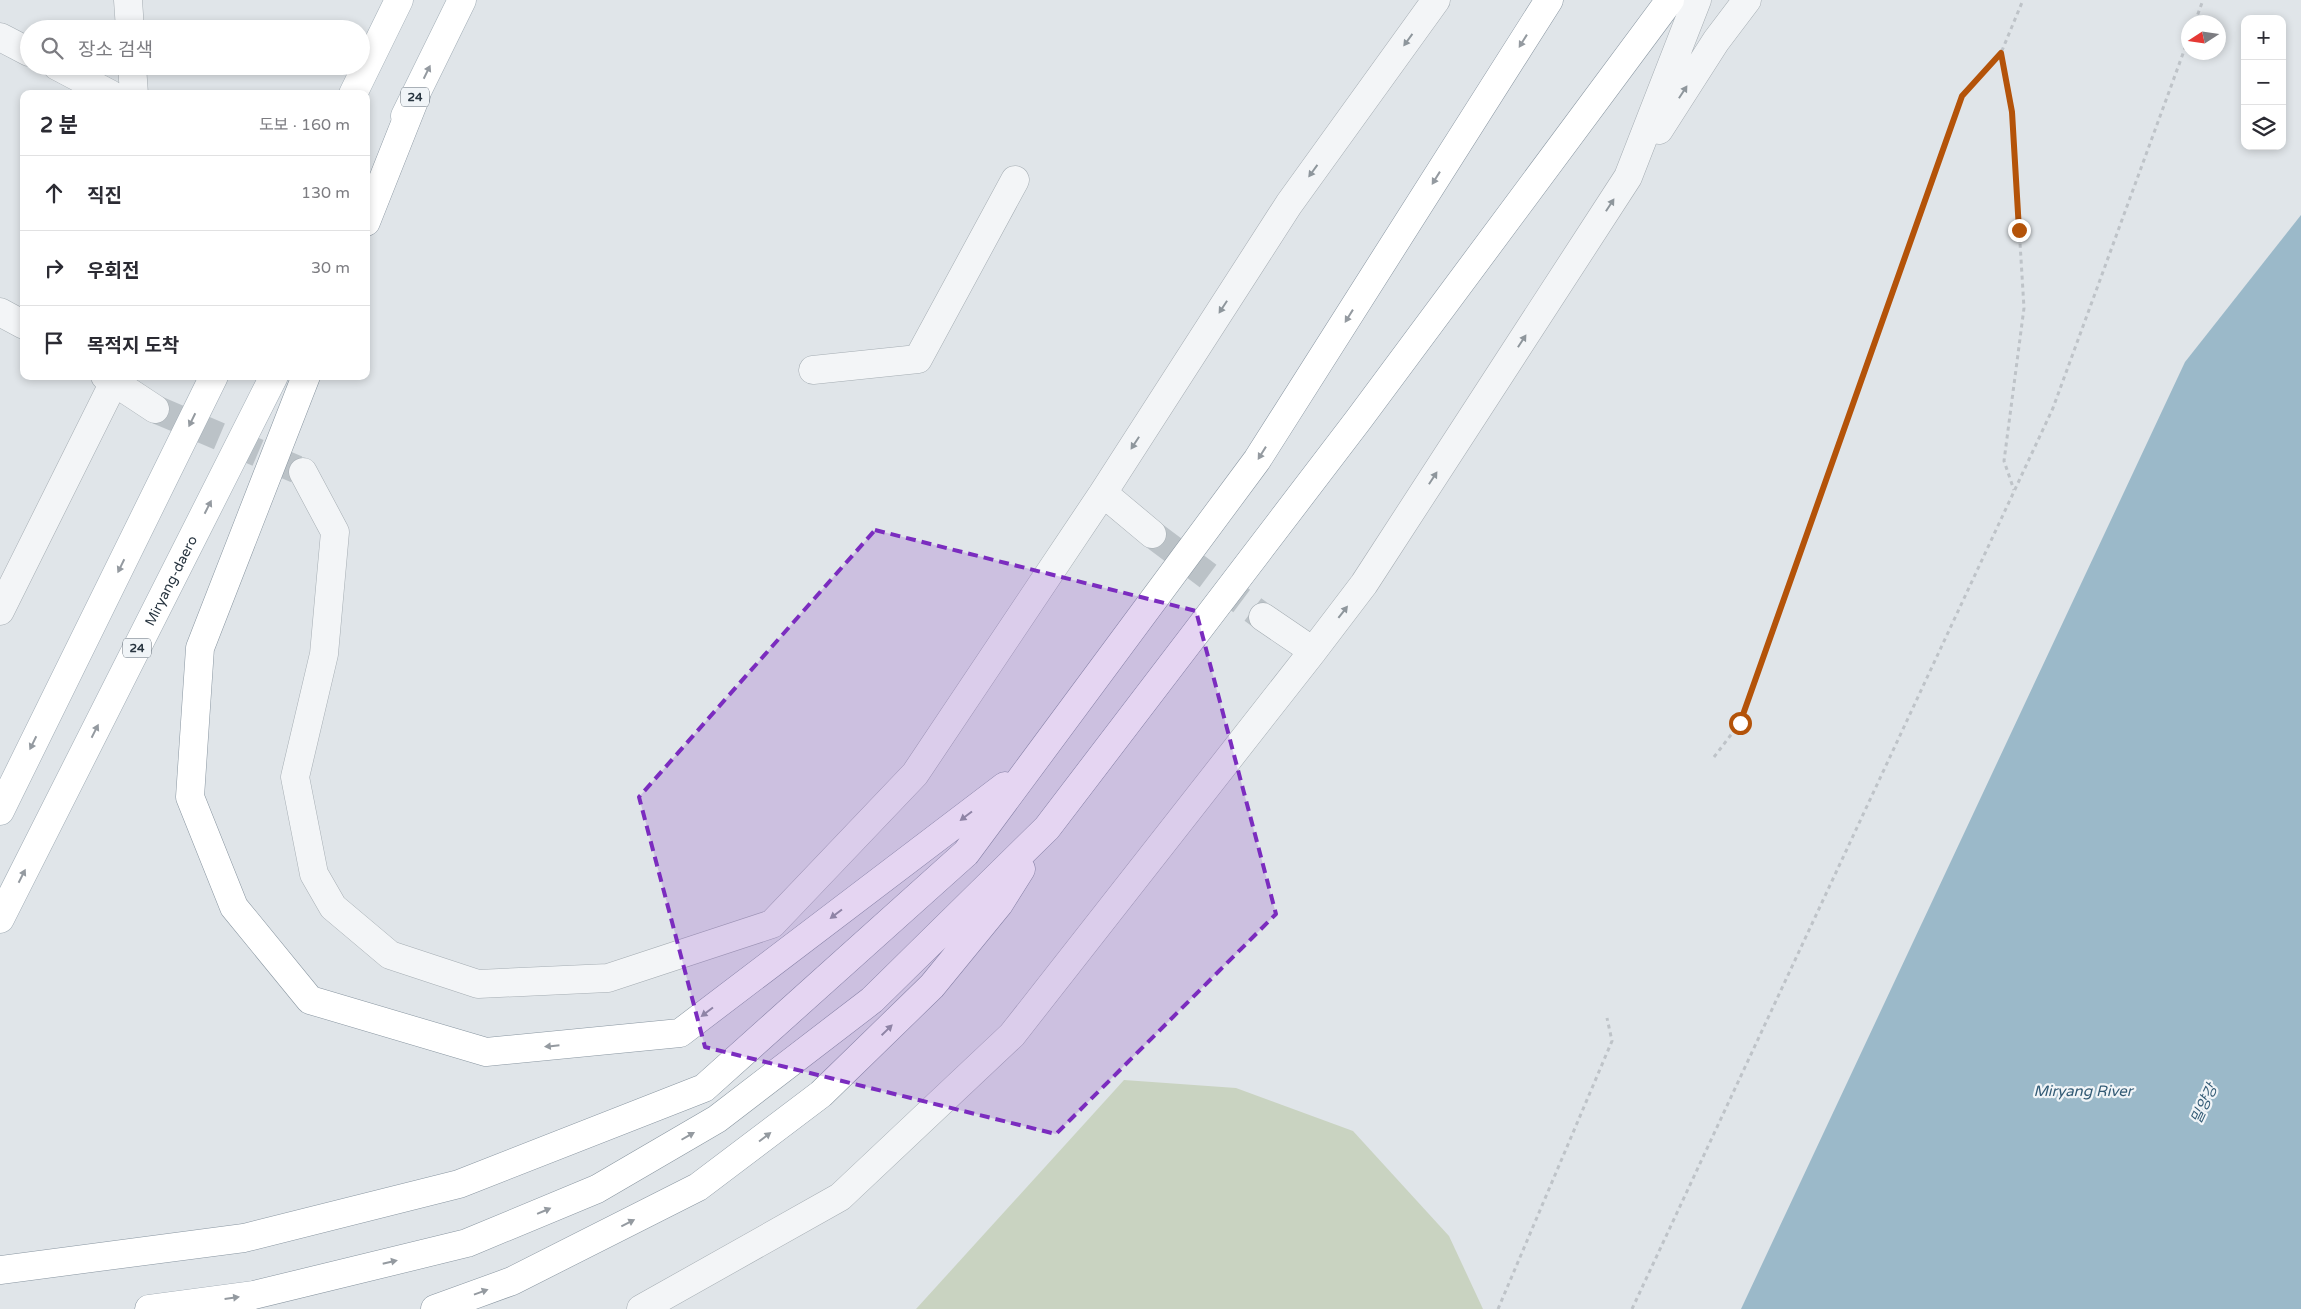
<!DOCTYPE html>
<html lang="ko">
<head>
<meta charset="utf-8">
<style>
	body { margin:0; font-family:"Varela Round","Noto Sans KR",sans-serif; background:#f7f7f7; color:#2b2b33 }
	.controls { position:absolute; right:15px; top:15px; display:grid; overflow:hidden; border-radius:10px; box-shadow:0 2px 8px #0003 }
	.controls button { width:45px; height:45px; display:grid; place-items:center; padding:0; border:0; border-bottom:1px solid #e1e1e2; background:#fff; color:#2b2b33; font:25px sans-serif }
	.compass { position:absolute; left:2181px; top:15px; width:45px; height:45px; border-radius:50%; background:#fff; box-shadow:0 2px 8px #0003; rotate:258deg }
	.stop { position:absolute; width:15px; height:15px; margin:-11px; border:4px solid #b45309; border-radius:50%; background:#fff }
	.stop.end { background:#b45309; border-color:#fff; box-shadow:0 1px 5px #0008 }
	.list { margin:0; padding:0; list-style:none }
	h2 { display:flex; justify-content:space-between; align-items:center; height:65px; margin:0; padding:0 20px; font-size:21px }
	h2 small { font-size:16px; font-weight:400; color:#7c7c81 }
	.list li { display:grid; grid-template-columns:32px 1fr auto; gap:15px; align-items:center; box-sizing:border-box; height:75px; padding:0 20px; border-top:1px solid #e1e1e2 }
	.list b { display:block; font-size:19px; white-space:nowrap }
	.list em { font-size:16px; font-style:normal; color:#7c7c81 }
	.icon { flex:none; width:28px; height:28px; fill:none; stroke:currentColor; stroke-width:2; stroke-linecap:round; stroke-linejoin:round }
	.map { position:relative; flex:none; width:2301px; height:1309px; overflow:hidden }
	.search { position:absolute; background:#fff; box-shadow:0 2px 8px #0003; left:20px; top:20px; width:350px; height:55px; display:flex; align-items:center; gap:12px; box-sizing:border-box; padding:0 18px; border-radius:28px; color:#7c7c81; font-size:19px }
	.panel { position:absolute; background:#fff; box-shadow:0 2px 8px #0003; left:20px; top:90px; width:350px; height:290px; border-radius:10px }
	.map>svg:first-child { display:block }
	.green { fill:#c9d3c1 }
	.water { fill:#9bb9c9 }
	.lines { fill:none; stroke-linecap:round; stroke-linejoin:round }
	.minor-tunnel { stroke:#bbc2c7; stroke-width:28; stroke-dasharray:28 14; stroke-linecap:butt }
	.minor-casing { stroke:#a5adb3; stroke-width:29 }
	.major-casing { stroke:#a0acb5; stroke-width:29 }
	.highway-casing { stroke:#8895a0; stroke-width:29 }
	.path { stroke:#bec3c8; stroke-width:3; stroke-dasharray:4 4; stroke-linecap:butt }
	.minor { stroke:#f3f5f7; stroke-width:28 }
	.major { stroke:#fff; stroke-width:28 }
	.highway { stroke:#fff; stroke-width:28 }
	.oneway { fill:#8e969c }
	.oneway2 { fill:#949aa0 }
	.route { stroke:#b45309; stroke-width:6 }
	.marked { fill:#7b2cbf; fill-opacity:0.2; stroke:#7b2cbf; stroke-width:4; stroke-dasharray:10 6; stroke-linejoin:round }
	.labels { text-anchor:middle; stroke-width:4.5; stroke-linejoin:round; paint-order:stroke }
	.shield { fill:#f0f4f7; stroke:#656f78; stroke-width:1 }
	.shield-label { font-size:12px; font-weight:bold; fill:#293641 }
	.street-label { font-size:14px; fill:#293641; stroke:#f0f4f7 }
	.water-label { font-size:15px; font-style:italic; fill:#335b75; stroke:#f0f4f7 }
</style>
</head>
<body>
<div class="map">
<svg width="2301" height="1309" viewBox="0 0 2301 1309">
	<rect width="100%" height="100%" fill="#e0e5e9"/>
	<path class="green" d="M1124,1080L1236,1088L1353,1131L1449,1236L1483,1309H916Z"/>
	<path class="water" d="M2301,215V1309H1741L2185,362Z"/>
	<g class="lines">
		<path class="minor-tunnel" d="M155,409L303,472
			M1152,534L1263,617"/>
		<defs>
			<path id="minor" d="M128,0L130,29
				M0,37L29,52
				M57,66L110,94
				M132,66L134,94
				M1659,130L1716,41L1747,0
				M0,312L24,325
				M813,370L918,359L1015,180
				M105,376L155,409
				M303,472L335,532L324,654L295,777L314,874L333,907L390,955L478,984L608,978L772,924L915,774L1103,493L1289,204L1436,0
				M1103,493L1152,534
				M0,611L117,376
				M1313,651L1364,584L1628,177L1697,0
				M641,1309L840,1197L1012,1035L1313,651L1263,617"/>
			<g id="major">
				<path d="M353,94L399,0"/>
				<path d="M405,116L462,0"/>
				<path d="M0,811L214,376"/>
				<path id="s1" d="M0,919L274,376"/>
			</g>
			<path id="highway" d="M366,222L416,96
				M306,376L200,648L190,797L234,907L310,1000L486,1052L680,1033L1005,786
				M0,1270L244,1238L459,1184L704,1088L966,853L1257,460L1549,0
				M149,1309L254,1295L467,1243L597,1189L717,1119L872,1000L1047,828L1359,419L1670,0
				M435,1309L512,1281L698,1187L821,1094L932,986L999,904L1021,869"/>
		</defs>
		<use href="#minor" class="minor-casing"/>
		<use href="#major" class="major-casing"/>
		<use href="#highway" class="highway-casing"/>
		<path class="path" d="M2195,22L2203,0
			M2001,53L2012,112L2024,308L2004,461L2014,490
			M1714,757L1740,723L1962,96L2001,53L2023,0
			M1498,1309L1612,1041L1607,1018
			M1632,1309L2053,408L2188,40"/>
		<use href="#minor" class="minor"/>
		<use href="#major" class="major"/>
		<use href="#highway" class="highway"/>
	</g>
	<defs><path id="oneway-solid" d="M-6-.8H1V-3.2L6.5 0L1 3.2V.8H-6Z" transform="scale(1.25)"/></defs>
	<g class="oneway">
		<use href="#oneway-solid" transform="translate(1408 40) rotate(126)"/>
		<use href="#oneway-solid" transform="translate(1683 92) rotate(-57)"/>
		<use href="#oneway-solid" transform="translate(1313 171) rotate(126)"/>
		<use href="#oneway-solid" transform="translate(1610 205) rotate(-57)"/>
		<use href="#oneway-solid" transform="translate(1223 307) rotate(123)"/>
		<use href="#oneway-solid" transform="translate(1522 341) rotate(-57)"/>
		<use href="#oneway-solid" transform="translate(1135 443) rotate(123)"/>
		<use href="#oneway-solid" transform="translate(1433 478) rotate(-57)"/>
		<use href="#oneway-solid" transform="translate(1343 612) rotate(-52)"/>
	</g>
	<g class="oneway2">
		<use href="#oneway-solid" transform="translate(1523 41) rotate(122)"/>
		<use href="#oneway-solid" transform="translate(427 72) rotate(-64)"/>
		<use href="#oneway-solid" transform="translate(1436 178) rotate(122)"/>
		<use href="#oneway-solid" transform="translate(1349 316) rotate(122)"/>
		<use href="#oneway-solid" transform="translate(192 420) rotate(116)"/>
		<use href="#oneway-solid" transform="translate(1262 453) rotate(122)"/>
		<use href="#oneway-solid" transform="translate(208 507) rotate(-63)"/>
		<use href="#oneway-solid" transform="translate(121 566) rotate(116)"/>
		<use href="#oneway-solid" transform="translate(95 731) rotate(-63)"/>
		<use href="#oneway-solid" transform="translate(33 743) rotate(116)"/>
		<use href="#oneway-solid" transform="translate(966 816) rotate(143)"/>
		<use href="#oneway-solid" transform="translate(22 876) rotate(-63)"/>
		<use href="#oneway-solid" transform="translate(836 914) rotate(143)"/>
		<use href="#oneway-solid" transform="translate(707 1012) rotate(143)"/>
		<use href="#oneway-solid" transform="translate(887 1030) rotate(-44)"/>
		<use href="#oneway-solid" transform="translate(552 1046) rotate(174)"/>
		<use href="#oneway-solid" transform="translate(688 1136) rotate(-30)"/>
		<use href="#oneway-solid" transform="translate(765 1137) rotate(-37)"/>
		<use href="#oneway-solid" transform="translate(544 1211) rotate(-23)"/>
		<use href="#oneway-solid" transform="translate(628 1223) rotate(-27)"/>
		<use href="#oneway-solid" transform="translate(390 1262) rotate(-13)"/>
		<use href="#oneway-solid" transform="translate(481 1292) rotate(-20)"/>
		<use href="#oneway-solid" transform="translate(232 1298) rotate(-8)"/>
	</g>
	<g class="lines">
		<path class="route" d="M1740,723L1962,96L2001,53L2012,112L2019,230"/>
	</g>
	<path class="marked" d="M875,530L1196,611L1276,914L1056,1134L705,1047L639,797Z"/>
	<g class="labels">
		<g class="shield">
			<rect x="401" y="87.5" width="28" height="19" rx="4"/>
			<rect x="123" y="638.5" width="28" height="19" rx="4"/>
		</g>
		<g class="shield-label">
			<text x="415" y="101">24</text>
			<text x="137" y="652">24</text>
		</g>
		<g class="street-label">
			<text dy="5" stroke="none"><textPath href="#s1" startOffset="379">Miryang-daero</textPath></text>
		</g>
		<g class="water-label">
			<text x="2083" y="1096">Miryang River</text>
			<text transform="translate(2204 1104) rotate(-65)" y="5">밀양강</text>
		</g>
	</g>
</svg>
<div class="controls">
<button>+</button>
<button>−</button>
<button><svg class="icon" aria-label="layers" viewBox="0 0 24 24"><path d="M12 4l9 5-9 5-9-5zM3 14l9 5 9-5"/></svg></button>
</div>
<svg class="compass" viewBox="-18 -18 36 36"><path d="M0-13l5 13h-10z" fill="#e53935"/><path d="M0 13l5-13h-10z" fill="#7c7c81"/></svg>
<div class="stop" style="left:1740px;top:723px"></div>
<div class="stop end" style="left:2019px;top:230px"></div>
<div class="search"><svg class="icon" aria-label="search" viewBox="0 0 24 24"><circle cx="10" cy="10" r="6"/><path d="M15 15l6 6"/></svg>장소 검색</div>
<section class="panel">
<h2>2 분<small>도보 · 160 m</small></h2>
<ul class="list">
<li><svg class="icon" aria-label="ahead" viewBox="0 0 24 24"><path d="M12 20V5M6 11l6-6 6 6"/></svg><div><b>직진</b></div><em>130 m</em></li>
<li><svg class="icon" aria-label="right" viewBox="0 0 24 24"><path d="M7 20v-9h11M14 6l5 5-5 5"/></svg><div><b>우회전</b></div><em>30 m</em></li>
<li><svg class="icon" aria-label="arrive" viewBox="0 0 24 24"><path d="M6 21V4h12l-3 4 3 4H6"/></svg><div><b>목적지 도착</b></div></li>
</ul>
</section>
</div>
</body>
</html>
